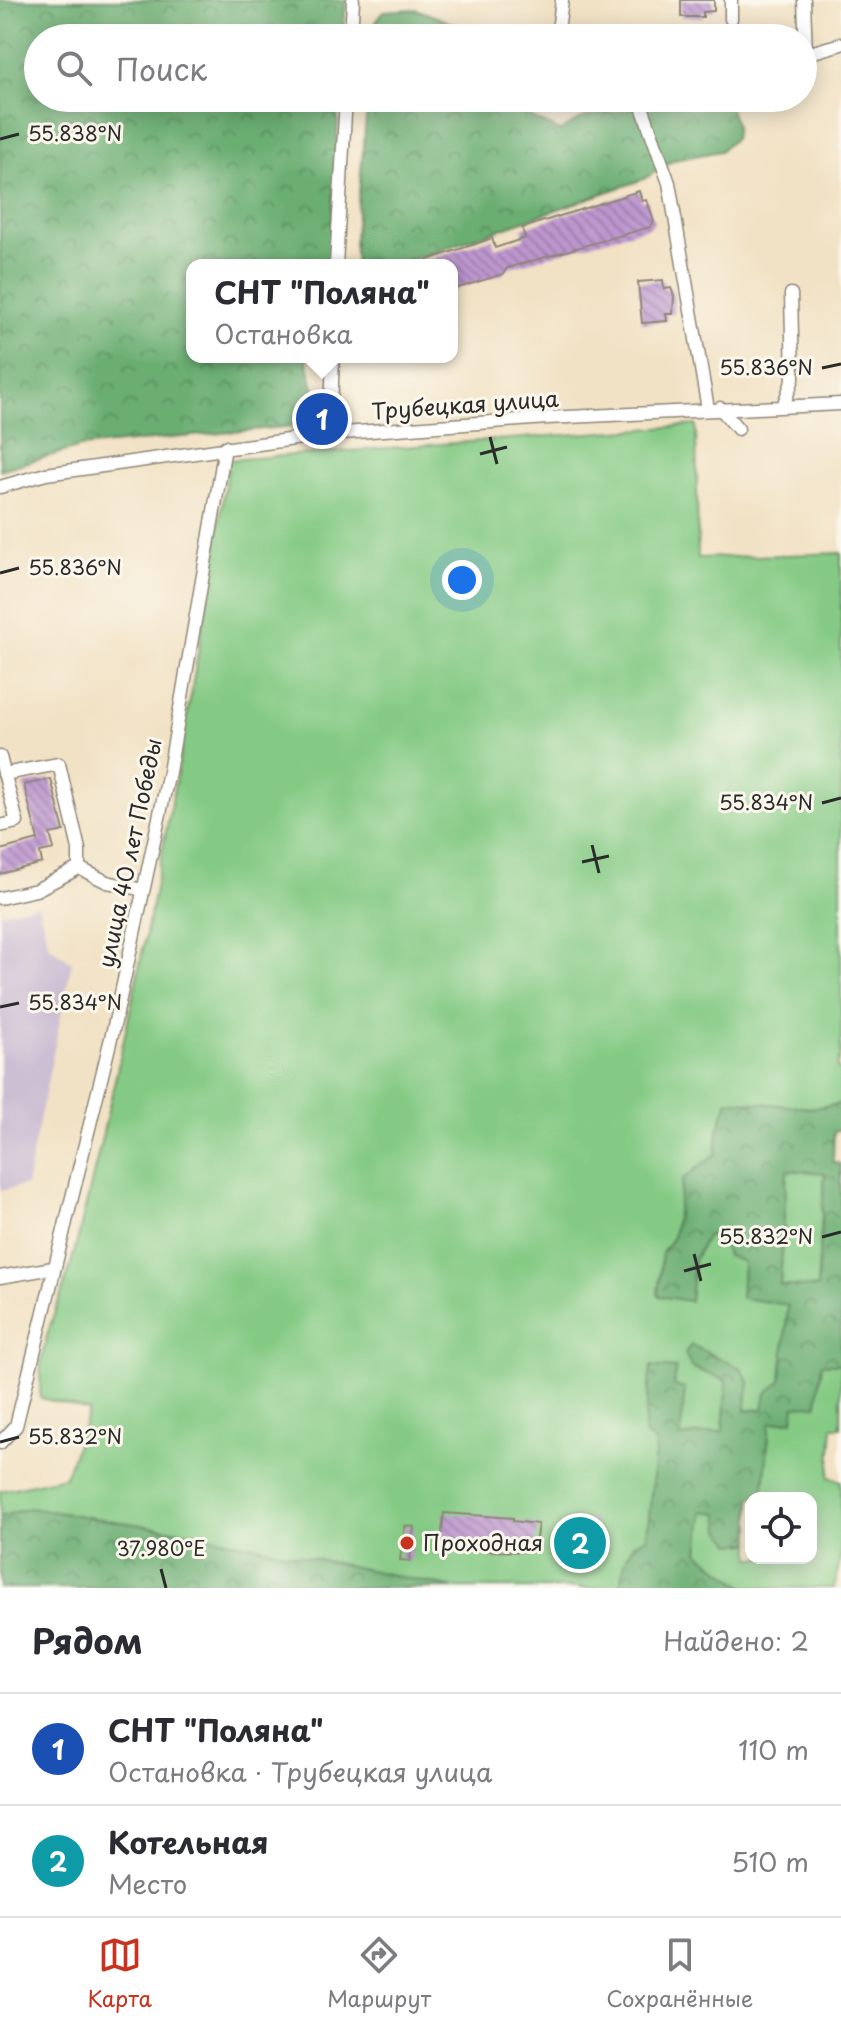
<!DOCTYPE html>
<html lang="ru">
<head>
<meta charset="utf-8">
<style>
	body { margin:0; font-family:"Playpen Sans",sans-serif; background:#f7f7f7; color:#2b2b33 }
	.controls { position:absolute; right:24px; bottom:24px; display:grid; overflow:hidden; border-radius:16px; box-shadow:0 4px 20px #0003 }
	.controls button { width:72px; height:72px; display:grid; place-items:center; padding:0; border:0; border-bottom:2px solid #e1e1e2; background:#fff; color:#2b2b33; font:40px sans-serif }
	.you { position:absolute; left:462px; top:580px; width:28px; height:28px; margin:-20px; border:6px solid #fff; border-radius:50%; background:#1a73e8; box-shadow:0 0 0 12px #1a73e833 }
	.badge { display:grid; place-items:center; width:52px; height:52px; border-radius:50%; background:#c8321e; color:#fff; font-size:26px; font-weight:700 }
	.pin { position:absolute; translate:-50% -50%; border:4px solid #fff; box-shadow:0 2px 8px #0006 }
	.popup { position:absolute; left:186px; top:259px; width:272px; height:104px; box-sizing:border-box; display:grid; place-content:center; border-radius:16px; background:#fff; filter:drop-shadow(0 2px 6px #0005); font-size:26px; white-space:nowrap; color:#7c7c81 }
	.popup b { font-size:30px; color:#2b2b33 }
	.popup::after { content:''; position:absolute; left:50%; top:100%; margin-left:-16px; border:16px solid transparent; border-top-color:#fff }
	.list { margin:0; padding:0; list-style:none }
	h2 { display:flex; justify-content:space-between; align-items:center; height:104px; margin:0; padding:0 32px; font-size:34px }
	h2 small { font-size:26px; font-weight:400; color:#7c7c81 }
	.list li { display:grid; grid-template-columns:52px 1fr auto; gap:24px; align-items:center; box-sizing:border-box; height:112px; padding:0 32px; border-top:2px solid #e1e1e2 }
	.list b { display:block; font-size:30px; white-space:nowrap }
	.list p { margin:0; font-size:26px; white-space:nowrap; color:#7c7c81 }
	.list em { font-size:26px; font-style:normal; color:#7c7c81 }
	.icon { flex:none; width:44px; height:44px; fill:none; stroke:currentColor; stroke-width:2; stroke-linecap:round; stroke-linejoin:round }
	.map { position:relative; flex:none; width:841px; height:1588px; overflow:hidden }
	.search { position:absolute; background:#fff; box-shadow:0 4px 20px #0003; left:24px; right:24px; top:24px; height:88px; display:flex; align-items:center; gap:20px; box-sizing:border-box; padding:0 28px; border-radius:44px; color:#7c7c81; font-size:30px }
	.sheet { height:328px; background:#fff }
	nav { display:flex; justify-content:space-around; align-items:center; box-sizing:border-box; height:112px; border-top:2px solid #e1e1e2; background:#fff; font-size:22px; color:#7c7c81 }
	nav a { display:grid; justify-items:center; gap:4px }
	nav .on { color:#c8321e }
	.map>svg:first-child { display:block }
	.industrial { fill:#ccbed3 }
	.grass { fill:#84ca84; stroke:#587a58; stroke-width:2 }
	.forest { fill:url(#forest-crowns); stroke:#4b6c4e; stroke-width:2; fill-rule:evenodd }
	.building { fill:url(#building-back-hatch) }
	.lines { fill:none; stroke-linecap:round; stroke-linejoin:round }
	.minor-casing { stroke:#8e8678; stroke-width:15 }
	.minor { stroke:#fff; stroke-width:12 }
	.ticks { fill:none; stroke:#2b2b2b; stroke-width:3 }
	.poi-dot { fill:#c8321e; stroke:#fbf7ec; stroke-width:3 }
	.labels { text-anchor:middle; stroke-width:6; stroke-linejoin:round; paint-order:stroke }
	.street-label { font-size:22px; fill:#2b2b2b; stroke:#fbf7ec }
	.poi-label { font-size:22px; fill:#2b2b2b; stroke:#fbf7ec; text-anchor:start }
	.ticks-label { font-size:20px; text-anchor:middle; fill:#2b2b2b; stroke:#fbf7ec; stroke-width:6; stroke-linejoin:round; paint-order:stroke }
</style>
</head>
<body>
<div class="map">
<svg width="841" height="1588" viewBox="0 0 841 1588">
	<defs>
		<pattern id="forest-crowns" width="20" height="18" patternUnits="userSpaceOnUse" patternTransform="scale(2)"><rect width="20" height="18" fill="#6bae72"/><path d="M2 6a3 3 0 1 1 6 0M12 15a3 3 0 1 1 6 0" fill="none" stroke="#588e5e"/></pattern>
		<pattern id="building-back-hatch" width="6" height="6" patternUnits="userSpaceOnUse" patternTransform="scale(2)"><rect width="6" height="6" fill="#bd96cf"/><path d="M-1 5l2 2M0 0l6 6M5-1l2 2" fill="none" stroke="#9a7ba8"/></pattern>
	</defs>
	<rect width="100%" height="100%" fill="#fbf7ec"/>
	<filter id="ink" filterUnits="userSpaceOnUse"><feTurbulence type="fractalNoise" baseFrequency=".0125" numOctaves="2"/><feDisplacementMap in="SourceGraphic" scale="16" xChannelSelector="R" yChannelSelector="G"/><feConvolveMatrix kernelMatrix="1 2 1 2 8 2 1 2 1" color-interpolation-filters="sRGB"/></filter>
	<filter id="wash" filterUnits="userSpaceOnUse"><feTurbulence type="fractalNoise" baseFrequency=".006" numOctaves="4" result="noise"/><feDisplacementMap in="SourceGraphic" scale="32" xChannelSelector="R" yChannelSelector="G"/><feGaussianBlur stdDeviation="1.8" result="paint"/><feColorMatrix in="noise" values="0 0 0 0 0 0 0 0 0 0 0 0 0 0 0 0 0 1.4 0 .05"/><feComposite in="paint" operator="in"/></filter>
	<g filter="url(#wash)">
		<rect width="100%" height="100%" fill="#f2e2c5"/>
		<path class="industrial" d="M38,905L49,946L72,962L26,1185L0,1191V913Z"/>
		<path class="grass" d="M696,425L698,558L841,553V1054L837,1068L841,1071V1104L812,1108L728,1101L718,1131L716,1154L683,1179L673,1237L662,1253L658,1295L690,1300L694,1260L707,1235L722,1237L788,1305L781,1381L763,1409L745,1411L749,1382L691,1367L727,1381L723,1431L656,1443L647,1538L633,1544L621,1582L626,1588H454L193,1533L29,1508L0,1517V1491L65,1477L89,1411L41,1398C35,1348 58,1310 71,1264C85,1214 96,1162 108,1111C157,896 196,678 229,460Z
			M787,1170L825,1172L817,1288L780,1285Z
			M822,1364H841V1427H833L829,1477L841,1481V1555L834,1588H745L699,1553L703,1511L719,1512L744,1545L751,1543V1558H811V1498H763L770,1423L795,1406Z"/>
		<path class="forest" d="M0,0H346L343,38H38V98H339L330,265H192V357H306L319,406L304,425L81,447L0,470Z
			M416,9L462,27V38H373L374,25L384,11Z
			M368,98H491L560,131L584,117L642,107L653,98H727L736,127L734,139L720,151L674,160L644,179L398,265H356L354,245Z
			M728,1100L812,1108L841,1104V1130L834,1132L833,1162L841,1164V1364H822L817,1405L795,1406L793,1420L770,1423L763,1498H751V1543L733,1544L721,1530L719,1513L703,1511L699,1553L745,1588H626L621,1583C625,1561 626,1547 647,1537L656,1443L644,1434L651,1366L676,1368L674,1386L685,1389L680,1437L723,1431L727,1381L691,1367L685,1353L691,1345L741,1368L749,1382L745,1411L763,1409L766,1393L781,1381L788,1305L741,1298L743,1262L727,1256L721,1237L707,1235L694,1260L690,1301L658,1296L662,1253L673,1237L683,1179L716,1154L718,1131ZM787,1170L825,1173L817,1288L780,1285Z
			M29,1508L193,1533L454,1588H0V1517Z"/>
		<g id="blocks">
			<path class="building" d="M681,0H714V11L703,12V17H681Z
				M639,191L642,201L647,200L654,222L650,227L507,268L503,274L452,290V265H413L492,238L495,248L525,238L522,228Z
				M663,280L664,289L671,288L674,296L673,314H666L667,321L642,323L638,282Z
				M51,779L64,831L50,834L54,849L40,852L42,863L0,874V850L38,840L24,785Z
				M444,1513L513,1518V1521L538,1524L534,1552L480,1551L481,1546L441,1541Z
				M571,1518L595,1521L588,1567L565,1564Z
				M405,1526L414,1527L410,1561L400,1560Z"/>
		</g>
	</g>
	<g filter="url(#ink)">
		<use href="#blocks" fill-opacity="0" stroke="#8e8678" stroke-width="2"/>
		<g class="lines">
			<defs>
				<path id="minor" d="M731,0V19
					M804,0L806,54
					M351,38L353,0
					M557,38L562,0
					M803,55L841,44
					M639,98L669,183L708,409
					M336,265L346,98
					M783,406L793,379L791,294
					M720,408L738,429
					M330,434L333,357
					M0,487L46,474L330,434L547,418L841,404
					M0,757L17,822L0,826
					M79,868L107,882L143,890
					M0,898L36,890L79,868V849L59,764L4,774
					M0,1277L53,1268
					M0,1443L16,1426L114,1026L169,772L225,447"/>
			</defs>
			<use href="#minor" class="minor-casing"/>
			<use href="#minor" class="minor"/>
		</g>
	</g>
	<path class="ticks" d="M0,139L19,134M822,368L841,364M490,437L497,464M480,454L507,447M0,573L19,568M822,803L841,798M592,845L599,873M582,862L609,856M0,1007L19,1003M822,1237L841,1232M694,1254L701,1281M684,1271L711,1264M0,1442L19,1437M161,1569L166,1588"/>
	<circle class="poi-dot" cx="407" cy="1543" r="8"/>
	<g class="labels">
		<g class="street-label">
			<text transform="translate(465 405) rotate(-4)" y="8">Трубецкая улица</text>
			<text transform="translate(130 853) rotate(-78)" y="8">улица 40 лет Победы</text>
		</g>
		<g class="poi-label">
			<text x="423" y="1551">Проходная</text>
		</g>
	</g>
	<g class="ticks-label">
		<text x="75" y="141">55.838°N</text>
		<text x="766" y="375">55.836°N</text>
		<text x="75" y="575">55.836°N</text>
		<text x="766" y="810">55.834°N</text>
		<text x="75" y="1010">55.834°N</text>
		<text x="766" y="1244">55.832°N</text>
		<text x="75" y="1444">55.832°N</text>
		<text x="161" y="1556">37.980°E</text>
	</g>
</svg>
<div class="controls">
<button><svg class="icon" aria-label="locate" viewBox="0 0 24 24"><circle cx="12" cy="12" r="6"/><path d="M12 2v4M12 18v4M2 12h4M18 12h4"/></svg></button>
</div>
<div class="you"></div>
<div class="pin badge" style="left:322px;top:419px;background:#1a4fb4">1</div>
<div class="popup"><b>СНТ &quot;Поляна&quot;</b>Остановка</div>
<div class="pin badge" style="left:580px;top:1543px;background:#0f9aa8">2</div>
<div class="search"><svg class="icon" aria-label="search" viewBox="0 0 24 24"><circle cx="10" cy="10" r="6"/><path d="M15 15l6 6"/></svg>Поиск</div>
</div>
<section class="sheet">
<h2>Рядом<small>Найдено: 2</small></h2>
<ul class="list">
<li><span class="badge" style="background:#1a4fb4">1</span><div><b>СНТ &quot;Поляна&quot;</b><p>Остановка · Трубецкая улица</p></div><em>110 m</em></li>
<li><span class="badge" style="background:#0f9aa8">2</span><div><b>Котельная</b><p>Место</p></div><em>510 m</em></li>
</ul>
</section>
<nav>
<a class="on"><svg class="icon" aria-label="map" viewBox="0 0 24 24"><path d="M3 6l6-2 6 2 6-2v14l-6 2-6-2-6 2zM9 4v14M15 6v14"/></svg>Карта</a>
<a><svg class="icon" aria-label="directions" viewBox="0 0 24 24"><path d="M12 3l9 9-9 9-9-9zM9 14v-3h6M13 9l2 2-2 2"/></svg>Маршрут</a>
<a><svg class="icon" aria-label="saved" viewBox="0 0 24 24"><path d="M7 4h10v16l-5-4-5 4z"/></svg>Сохранённые</a>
</nav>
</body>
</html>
